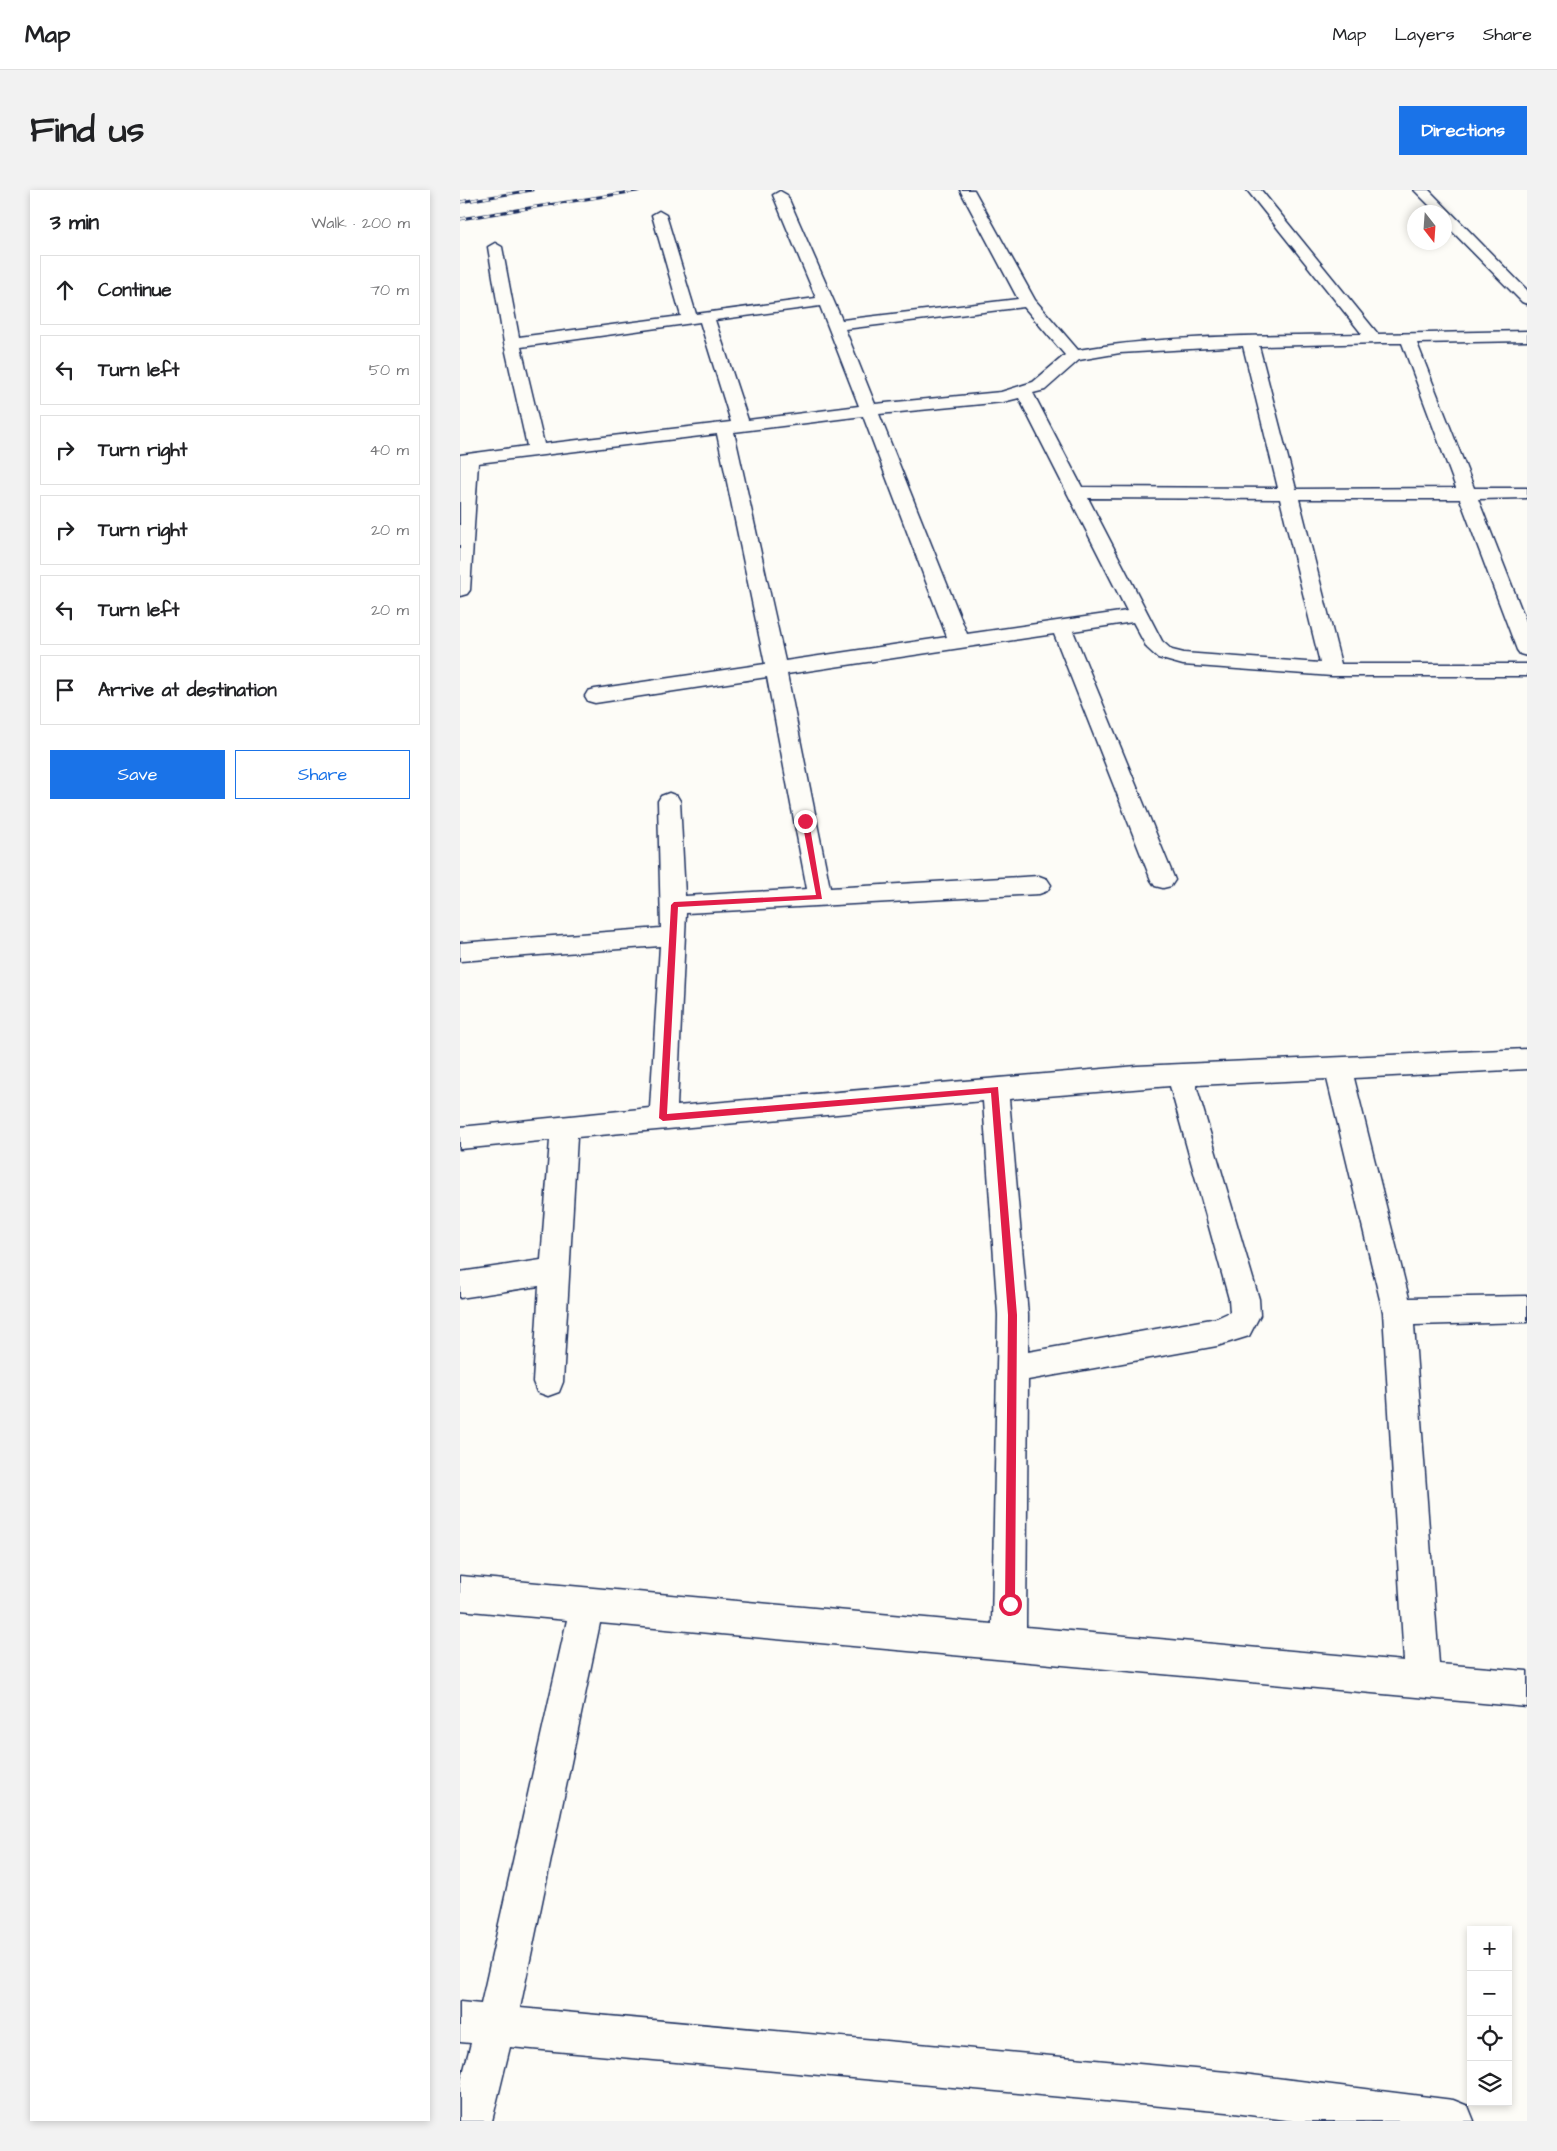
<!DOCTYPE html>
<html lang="en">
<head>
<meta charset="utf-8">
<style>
	body { margin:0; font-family:"Architects Daughter",sans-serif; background:#f2f2f2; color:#202124 }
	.controls { position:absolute; right:15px; bottom:15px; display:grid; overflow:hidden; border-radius:0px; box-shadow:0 2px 8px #0003 }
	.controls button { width:45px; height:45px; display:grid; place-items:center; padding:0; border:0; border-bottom:1px solid #e0e0e0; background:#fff; color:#202124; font:25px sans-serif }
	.compass { position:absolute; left:947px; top:15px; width:45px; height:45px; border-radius:50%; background:#fff; box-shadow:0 2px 8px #0003; rotate:163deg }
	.stop { position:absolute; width:15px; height:15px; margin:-11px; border:4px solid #e11d48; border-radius:50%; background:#fff }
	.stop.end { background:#e11d48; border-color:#fff; box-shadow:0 1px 5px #0008 }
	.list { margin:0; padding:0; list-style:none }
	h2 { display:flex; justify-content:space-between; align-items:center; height:65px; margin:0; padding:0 20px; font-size:21px }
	h2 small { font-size:16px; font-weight:400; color:#757577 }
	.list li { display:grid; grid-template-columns:32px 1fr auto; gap:15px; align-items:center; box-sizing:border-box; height:70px; margin:0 10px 10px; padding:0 10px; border:1px solid #e0e0e0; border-radius:0px }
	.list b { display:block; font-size:19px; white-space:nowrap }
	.list em { font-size:16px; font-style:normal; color:#757577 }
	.actions { display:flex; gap:10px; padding:15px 20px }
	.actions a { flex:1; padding:11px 0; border:1px solid #1a73e8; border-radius:0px; text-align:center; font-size:18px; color:#1a73e8 }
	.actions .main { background:#1a73e8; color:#fff }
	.icon { flex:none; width:28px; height:28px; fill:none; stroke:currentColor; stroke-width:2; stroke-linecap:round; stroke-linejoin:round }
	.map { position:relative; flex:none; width:1067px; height:1931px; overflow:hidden; border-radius:0px }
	header { display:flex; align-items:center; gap:30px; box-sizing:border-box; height:70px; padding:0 25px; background:#fff; border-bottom:1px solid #e0e0e0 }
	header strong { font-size:24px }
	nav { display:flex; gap:28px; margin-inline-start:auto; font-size:18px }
	.intro { display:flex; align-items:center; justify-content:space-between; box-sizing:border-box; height:120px; padding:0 30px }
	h1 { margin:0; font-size:35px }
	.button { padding:12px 22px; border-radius:0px; background:#1a73e8; color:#fff; font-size:18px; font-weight:700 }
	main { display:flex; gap:30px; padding:0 30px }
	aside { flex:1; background:#fff; border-radius:0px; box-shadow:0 2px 8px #0003 }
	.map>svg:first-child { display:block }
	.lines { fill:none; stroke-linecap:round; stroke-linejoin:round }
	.minor-casing { stroke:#1b2f5e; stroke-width:3 }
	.minor { fill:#fdfcf7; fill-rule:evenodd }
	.rail-casing { stroke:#1b2f5e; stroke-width:3 }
	.rail { stroke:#fdfcf7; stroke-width:2; stroke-dasharray:6; stroke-linecap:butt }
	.route { fill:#e11d48 }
</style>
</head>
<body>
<header>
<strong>Map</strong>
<nav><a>Map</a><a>Layers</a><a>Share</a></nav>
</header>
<div class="intro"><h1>Find us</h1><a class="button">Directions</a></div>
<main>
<aside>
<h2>3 min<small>Walk · 200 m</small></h2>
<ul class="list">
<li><svg class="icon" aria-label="ahead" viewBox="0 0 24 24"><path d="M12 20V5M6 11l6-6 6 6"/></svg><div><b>Continue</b></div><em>70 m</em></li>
<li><svg class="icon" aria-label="left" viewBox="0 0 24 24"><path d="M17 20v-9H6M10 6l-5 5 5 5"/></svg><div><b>Turn left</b></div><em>50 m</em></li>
<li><svg class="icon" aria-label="right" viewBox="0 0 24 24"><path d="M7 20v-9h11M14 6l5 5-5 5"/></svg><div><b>Turn right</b></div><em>40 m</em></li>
<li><svg class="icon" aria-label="right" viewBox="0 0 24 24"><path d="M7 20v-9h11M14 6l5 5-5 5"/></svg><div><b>Turn right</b></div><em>20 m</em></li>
<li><svg class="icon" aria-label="left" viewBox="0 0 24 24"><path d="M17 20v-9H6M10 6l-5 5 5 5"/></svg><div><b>Turn left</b></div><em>20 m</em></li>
<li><svg class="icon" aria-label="arrive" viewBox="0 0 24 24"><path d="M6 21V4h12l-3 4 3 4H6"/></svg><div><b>Arrive at destination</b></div></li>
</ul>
<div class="actions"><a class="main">Save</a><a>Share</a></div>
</aside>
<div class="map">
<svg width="1067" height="1931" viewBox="0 0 1067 1931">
	<rect width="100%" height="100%" fill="#fdfcf7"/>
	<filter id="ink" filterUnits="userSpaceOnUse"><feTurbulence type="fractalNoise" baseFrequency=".02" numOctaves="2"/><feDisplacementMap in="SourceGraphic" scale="10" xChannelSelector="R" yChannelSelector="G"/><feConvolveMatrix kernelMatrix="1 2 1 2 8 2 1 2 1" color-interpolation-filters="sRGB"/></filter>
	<g filter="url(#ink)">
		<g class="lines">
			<defs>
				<path id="minor" d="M500,0H514L575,110L618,160C711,144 808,146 902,144L787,0H801L918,144L1067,141V151L957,153L1014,298H1067V308L1018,309L1067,434V466L1060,464L1057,460L1000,309H839L881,474H1067V486H872L723,475L698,468L687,458L673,432L613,441L715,690L711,696L703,698L695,696L691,690L594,444L327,484L370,698L579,686L587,689L591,695L587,701L579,704L226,723L217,916L677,876L1067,859V879L894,888L949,1108L1067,1106V1132L954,1135L979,1474L1067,1481V1517L140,1433L60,1818L767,1882L993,1910L1008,1916L1014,1931H834L767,1922L50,1857L32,1931H0V1895L11,1853L0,1852V1812L21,1814L107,1430L0,1420V1386L532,1434L538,1125L523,911L117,947L103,1192L99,1202L88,1206L77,1202L73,1192L79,1096L0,1108V1082L81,1070L90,950L0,959V937L190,918L200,756L0,771V753L201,738L198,611L201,606L209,603L217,606L220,611L225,706L347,699L307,487L135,513L128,511L125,506L128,501L135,499L305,474L257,244L18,273L10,400L7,404L0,406V265L67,256L44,153L28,57L35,53L42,57L59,147L221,126L192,25L199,21L206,25L236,124L356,108L313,5L320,1L327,5L382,130L558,109ZM360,116L399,216L288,230L255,130ZM564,117L605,165L573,192L541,202L415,214L385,139ZM240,132L271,232L84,254L61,157ZM920,153H942L996,298L836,299L799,156ZM783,156L818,298L622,297L573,203L585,200L619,170L660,163ZM559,208L667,421L507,444L419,224L543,212ZM403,226L487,447L325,471L274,242ZM628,308L820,309L860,473L724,463L712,460L702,451ZM867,889L923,1122L944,1471L566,1437L568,1190L757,1156L789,1146L800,1125L799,1109L736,895ZM710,896L769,1109L770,1122L757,1128L568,1162V1125L549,909Z
					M954,0H969L1067,100V114L1062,112L984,33V22H976Z"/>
			</defs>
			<use href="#minor" class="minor-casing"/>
			<use href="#minor" class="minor"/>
			<defs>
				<path id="rail" d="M0,12L72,0
					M0,29L183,0"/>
			</defs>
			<use href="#rail" class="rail-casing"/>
			<use href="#rail" class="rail"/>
		</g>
	</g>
	<path class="route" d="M345,629L349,631L362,709L218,717L207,924L538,897L557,1125L555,1414L550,1419L545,1414L548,1125L531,903L203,931L199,928L211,715L214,712L356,705L342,631Z"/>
</svg>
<div class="controls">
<button>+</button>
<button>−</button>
<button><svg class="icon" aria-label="locate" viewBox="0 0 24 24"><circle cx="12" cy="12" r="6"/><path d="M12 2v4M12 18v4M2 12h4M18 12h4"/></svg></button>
<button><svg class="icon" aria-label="layers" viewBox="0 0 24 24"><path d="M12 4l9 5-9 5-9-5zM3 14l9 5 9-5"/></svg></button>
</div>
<svg class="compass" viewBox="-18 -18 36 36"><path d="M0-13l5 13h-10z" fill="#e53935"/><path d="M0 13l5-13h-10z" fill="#757577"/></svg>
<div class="stop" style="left:550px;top:1414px"></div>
<div class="stop end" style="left:345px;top:631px"></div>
</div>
</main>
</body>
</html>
